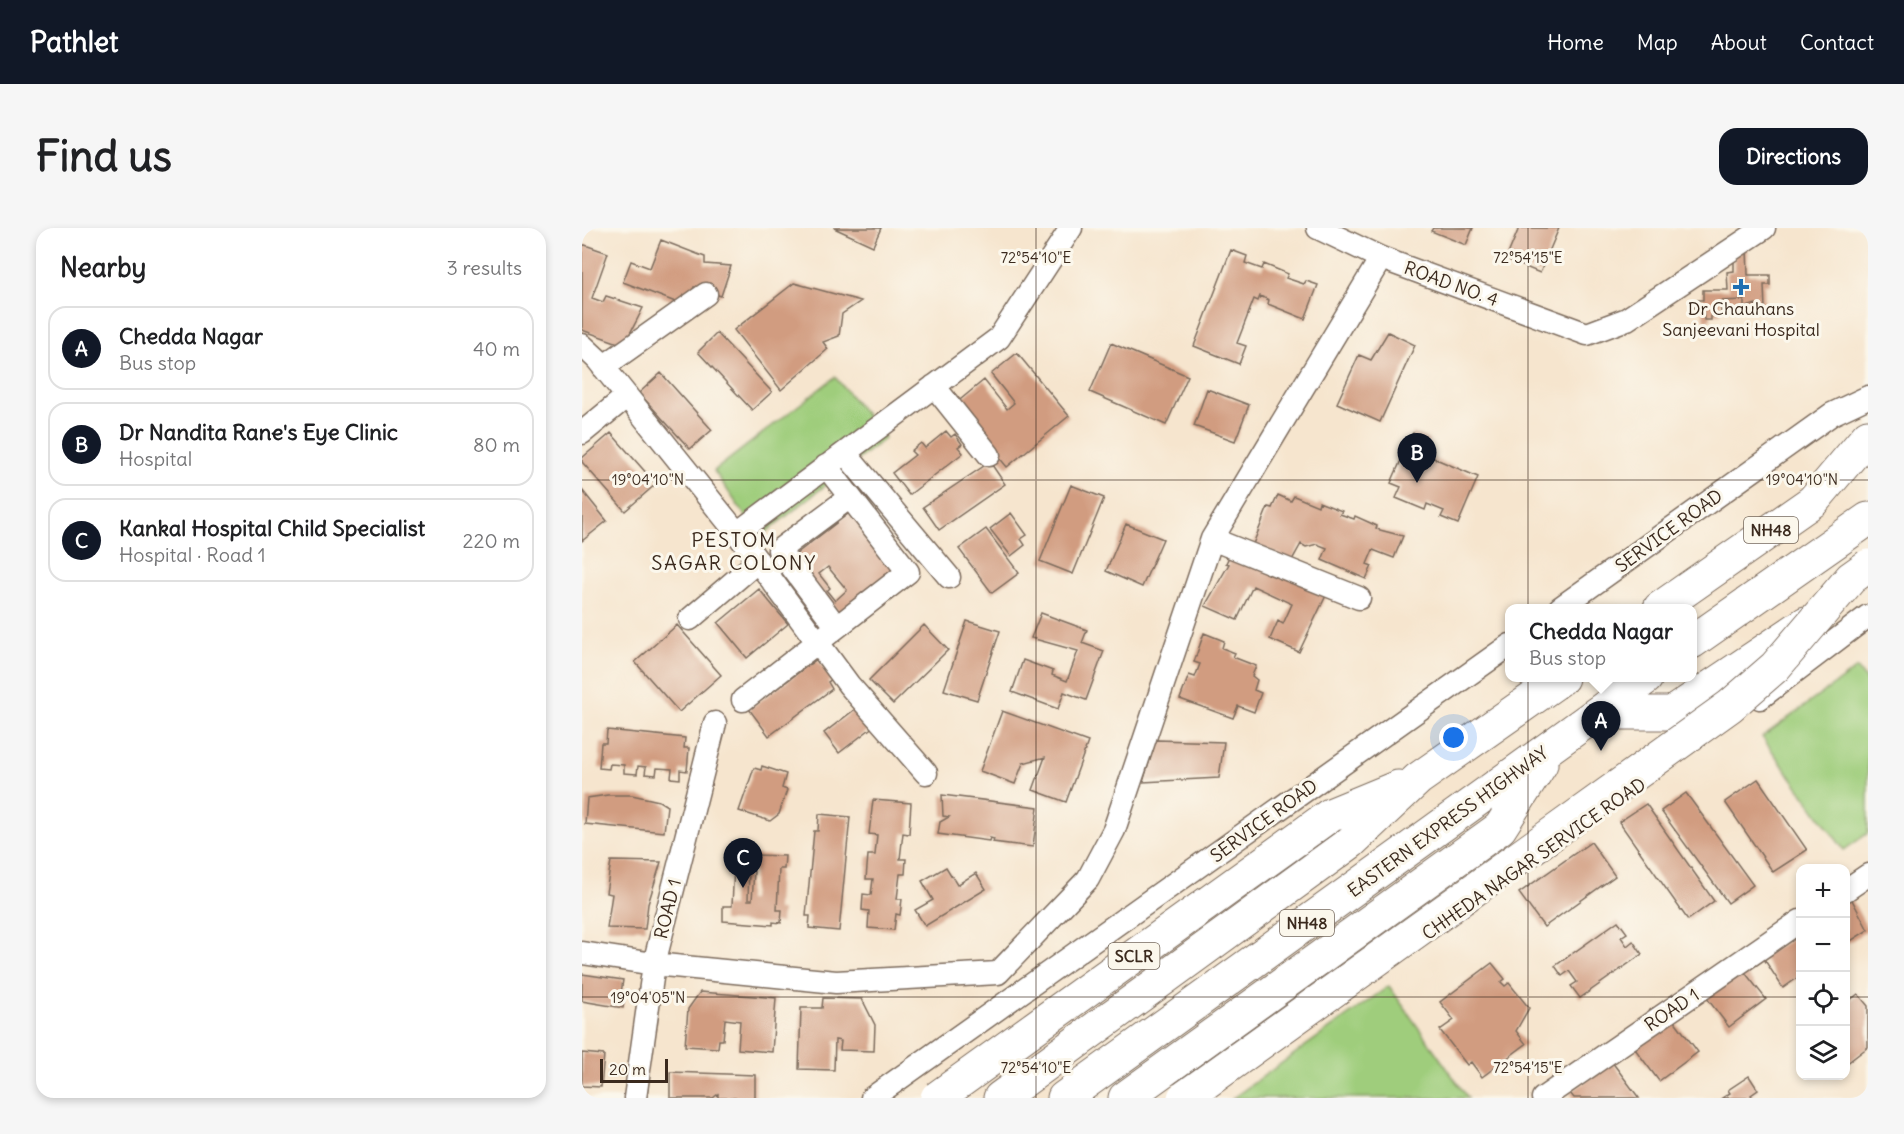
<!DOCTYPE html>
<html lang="en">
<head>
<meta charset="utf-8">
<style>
	body { margin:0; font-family:Delius,sans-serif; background:#f6f6f6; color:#202124 }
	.controls { position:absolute; right:18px; bottom:18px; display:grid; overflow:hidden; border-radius:12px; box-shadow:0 3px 9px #0003 }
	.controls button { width:54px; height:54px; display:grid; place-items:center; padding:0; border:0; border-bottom:2px solid #e0e0e0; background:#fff; color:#202124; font:30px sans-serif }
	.scale { position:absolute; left:18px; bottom:15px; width:68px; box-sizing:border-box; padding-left:6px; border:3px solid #3b2a1e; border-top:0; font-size:16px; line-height:21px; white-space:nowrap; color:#3b2a1e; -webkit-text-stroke:4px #fbf7ec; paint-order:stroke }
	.you { position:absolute; left:872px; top:510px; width:21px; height:21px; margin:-15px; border:4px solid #fff; border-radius:50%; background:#1a73e8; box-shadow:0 0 0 9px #1a73e833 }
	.badge { display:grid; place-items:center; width:39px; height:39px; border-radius:50%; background:#111827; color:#fff; font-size:20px; font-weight:700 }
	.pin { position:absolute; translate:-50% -50px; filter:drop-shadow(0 2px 3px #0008) }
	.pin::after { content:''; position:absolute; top:32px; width:21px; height:18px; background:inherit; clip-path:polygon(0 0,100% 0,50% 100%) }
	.popup { position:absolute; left:923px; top:376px; width:192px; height:78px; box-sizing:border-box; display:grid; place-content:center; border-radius:12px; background:#fff; filter:drop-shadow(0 2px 4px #0005); font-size:20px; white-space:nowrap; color:#757577 }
	.popup b { font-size:22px; color:#202124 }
	.popup::after { content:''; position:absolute; left:50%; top:100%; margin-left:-12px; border:12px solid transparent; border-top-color:#fff }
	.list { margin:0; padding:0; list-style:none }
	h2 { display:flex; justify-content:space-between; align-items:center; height:78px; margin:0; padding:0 24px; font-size:26px }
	h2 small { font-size:20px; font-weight:400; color:#757577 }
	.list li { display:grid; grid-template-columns:39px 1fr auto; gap:18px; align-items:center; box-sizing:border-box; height:84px; margin:0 12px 12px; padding:0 12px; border:2px solid #e0e0e0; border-radius:18px }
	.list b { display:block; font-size:22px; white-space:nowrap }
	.list p { margin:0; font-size:20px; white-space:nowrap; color:#757577 }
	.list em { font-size:20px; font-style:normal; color:#757577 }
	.icon { flex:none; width:33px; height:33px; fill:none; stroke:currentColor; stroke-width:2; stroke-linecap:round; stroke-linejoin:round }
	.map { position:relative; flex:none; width:1286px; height:870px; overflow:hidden; border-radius:18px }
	header { display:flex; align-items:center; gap:36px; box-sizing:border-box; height:84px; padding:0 30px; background:#111827; color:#fff }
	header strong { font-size:28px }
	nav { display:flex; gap:33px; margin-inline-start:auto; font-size:21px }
	.intro { display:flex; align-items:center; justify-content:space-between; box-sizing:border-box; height:144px; padding:0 36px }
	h1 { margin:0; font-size:42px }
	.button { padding:15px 27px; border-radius:18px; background:#111827; color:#fff; font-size:21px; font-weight:700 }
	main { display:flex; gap:36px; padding:0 36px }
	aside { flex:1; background:#fff; border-radius:18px; box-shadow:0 3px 9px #0003 }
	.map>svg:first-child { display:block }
	.green { fill:#9fcd7b; stroke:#6d7c4c; stroke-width:1.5 }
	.building { fill:#d19c80; fill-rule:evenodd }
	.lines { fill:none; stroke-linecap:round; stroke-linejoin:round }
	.minor-casing { stroke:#7c6b5c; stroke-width:25 }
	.highway-casing { stroke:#7c6b5c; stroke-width:35 }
	.minor { stroke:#fff; stroke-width:22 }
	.highway { stroke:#fff; stroke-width:33 }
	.highway-bridge-casing { stroke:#7c6b5c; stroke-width:35; stroke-linecap:butt }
	.highway-bridge { stroke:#fff; stroke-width:33 }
	.ticks { fill:none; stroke:#3b2a1e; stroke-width:1.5; stroke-opacity:0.45 }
	.poi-dot { fill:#1f6fb2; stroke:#fbf7ec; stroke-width:2 }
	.labels { text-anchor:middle; stroke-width:6; stroke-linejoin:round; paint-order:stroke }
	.shield { fill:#fbf7ec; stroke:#75685c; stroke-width:1.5 }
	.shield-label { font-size:16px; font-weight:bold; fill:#3b2a1e }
	.street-label { font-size:18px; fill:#3b2a1e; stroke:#fbf7ec }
	.poi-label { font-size:18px; fill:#3b2a1e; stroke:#fbf7ec }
	.neighbourhood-label { font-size:20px; letter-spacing:1.5px; fill:#3b2a1e; stroke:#fbf7ec }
	.ticks-label { font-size:15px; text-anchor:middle; fill:#3b2a1e; stroke:#fbf7ec; stroke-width:6; stroke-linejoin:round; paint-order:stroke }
</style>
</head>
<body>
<header>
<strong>Pathlet</strong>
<nav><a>Home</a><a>Map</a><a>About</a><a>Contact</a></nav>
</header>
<div class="intro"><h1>Find us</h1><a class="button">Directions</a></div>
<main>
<aside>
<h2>Nearby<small>3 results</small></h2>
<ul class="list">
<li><span class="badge">A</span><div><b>Chedda Nagar</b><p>Bus stop</p></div><em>40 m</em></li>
<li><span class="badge">B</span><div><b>Dr Nandita Rane's Eye Clinic</b><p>Hospital</p></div><em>80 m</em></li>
<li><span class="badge">C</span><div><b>Kankal Hospital Child Specialist</b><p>Hospital · Road 1</p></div><em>220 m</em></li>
</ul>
</aside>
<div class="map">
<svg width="1286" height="870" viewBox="0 0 1286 870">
	<rect width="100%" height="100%" fill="#fbf7ec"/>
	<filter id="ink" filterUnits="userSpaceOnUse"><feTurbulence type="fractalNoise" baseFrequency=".0167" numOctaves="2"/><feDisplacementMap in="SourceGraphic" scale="12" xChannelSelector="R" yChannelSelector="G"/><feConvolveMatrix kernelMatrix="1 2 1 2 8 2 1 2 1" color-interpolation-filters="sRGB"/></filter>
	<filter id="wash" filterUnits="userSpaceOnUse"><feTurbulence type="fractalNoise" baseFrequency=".008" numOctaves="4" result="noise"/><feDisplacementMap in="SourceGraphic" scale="24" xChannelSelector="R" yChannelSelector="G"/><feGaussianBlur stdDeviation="1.35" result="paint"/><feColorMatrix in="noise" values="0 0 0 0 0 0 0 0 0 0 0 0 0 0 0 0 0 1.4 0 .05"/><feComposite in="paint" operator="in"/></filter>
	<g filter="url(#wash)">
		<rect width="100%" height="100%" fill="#f6e5ce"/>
		<path class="green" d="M253,149L303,210L178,309L132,243Z
			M1275,440L1286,455V605L1262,622L1180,509Z
			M807,758L886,870H651Z"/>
		<g id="blocks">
			<path class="building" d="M252,0H299L291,18Z
				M851,0H891L884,17L849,3Z
				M937,0H977L958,45L924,31Z
				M79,12L123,29V36L149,38L139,68L112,59L104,78L41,54L49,33L68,40Z
				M0,16L26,25L10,70L21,74L24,68L61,80L42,117L0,102Z
				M1152,21H1165L1166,47H1188V57H1182L1183,82L1174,83V76L1162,80V72L1139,73V86H1129V92H1122L1121,82H1113V72H1121V62H1146L1145,44L1152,43Z
				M649,22L665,28L663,35L680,41L682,36L706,46L704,50L722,56L724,53L736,57L723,91L686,76L687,72L678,68L676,73L672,71L655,115L664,118L657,136L612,118Z
				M212,55L279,73L260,86L257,108L241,114L246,121L199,162L152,102Z
				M806,104L833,117L798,194L755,175L777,127L789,132Z
				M135,105L190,164L170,182L116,124Z
				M529,115L606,148L584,197L508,164Z
				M435,125L487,188L425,239L373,176L402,152L425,181L432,175L409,146Z
				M79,145L130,202L108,221L57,165Z
				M625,161L667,177L653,213L612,198Z
				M364,203L369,209L373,206L380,216L376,219L381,225L327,267L310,245L333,227L329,223L339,215L343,220Z
				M29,205L74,256L43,283L0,234V230Z
				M831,205L847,212L844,219L850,222L847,228L896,249L876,296L859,289L862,283L845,276L843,282L814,270L819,259L809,255Z
				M408,234L423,256L357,302L341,279Z
				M489,257L522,270L491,346L458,333Z
				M0,262L25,293L0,313Z
				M696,267L709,273L712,268L736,278L737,274L760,283L758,286L772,291L773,288L795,298L794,301L821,308L812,330L791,322L785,336L790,338L784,351L740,332L745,320L735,316L724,319L719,316L710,332L671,316L686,279L690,280Z
				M270,283L315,342L258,386L210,329ZM246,339L265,362L253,373L245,363L248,360L237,346Z
				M429,285L445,307L439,311L443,317L429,328L408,301Z
				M544,296L581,311L560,359L524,343Z
				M404,301L437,345L410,365L377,321Z
				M651,321L749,357L717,424L688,411L696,393L701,396L710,376L671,358L655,392L623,378L647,336L644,335Z
				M177,361L206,396L165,430L136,395Z
				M459,385L505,402L500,415L522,423L504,472L482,464L476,481L430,464L441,432L471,443L470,447L485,453L496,423L449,410Z
				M385,393L418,403L395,472L362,462Z
				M95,397L139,447L97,484L53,434Z
				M342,397L366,422L311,476L287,452Z
				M622,405L642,413L640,420L653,425L651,429L674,438L670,448L675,452L672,462L679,465L672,484L656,478L651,490L598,471L607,447L613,449L618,436L612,434Z
				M235,431L250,451L246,454L250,461L187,508L167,481Z
				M276,479L292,498L257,525L242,505Z
				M420,483L506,514L484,574L451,562L463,529L441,535L433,556L398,543Z
				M25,502L103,510L102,520H107L105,543L98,542V551L89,550L90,541L75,540L74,547L63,546L64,539L56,538L55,546L42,545V537L28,536L27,541L17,540L19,515H24Z
				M574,512L642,514L637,550L561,554Z
				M180,538L204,546L200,560L205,562L197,586L188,593L157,583L172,540L179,542Z
				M1176,551L1225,622L1191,644L1143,574Z
				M1104,565L1171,657L1146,675L1079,583Z
				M26,567H50L77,573L85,578L82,604L3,596L5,570Z
				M360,567L456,579L451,619L411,614L412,611L408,610L407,613L356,606L358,594L367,589L361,588Z
				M291,572L329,575L327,606L321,605L318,631H324L323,646H318L315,671H320L318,687L314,686L312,702L286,700L287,683L280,682L281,666L289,667L291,651H284L286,627H293L295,607L287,606Z
				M1064,576L1132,673L1106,692L1037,594Z
				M237,586L268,589L257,703L227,700L228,688H224L232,603H236Z
				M1009,614L1033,648L962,699L937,665Z
				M144,626L203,628L202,641H197L195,682H200L199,695L191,694V697L141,693V678H150L152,638H144ZM167,642L172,643L170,672H166Z
				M29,633L79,634L66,676L63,701L25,700L30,666L24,665Z
				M364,639L375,657L394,645L404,661L343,698L333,682L351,672L340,653Z
				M1269,670L1286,702L1264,716V674Z
				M1036,693L1045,705L1039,709L1045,718L1051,713L1060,726L998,770L989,758L995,754L987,743L980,748L973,738Z
				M1218,706V748L1201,760L1180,728Z
				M910,735L923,751L919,754L923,758L927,755L947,780L934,803L944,816L900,849L889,834L885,837L858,802L872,792L858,774Z
				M1161,742L1184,771L1147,799L1124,769Z
				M0,746L41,752L39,765L43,766L41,780L0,773Z
				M118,764L194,770L190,824L156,821L158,793L143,791L141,812H137L136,820L103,818L106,781Z
				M1276,766L1286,778V819L1264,836V775Z
				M241,770L280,771L293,797L292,823L258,822L259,813L253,812L252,842L217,841L219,780H240Z
				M1092,792L1116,824L1077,853L1053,821Z
				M0,825L22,827L19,859L0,858Z
				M1030,834L1057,870H992L988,865Z
				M88,844L173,847V870H136V866L131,870H88Z
				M1167,848L1176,862L1169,867L1171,870H1140L1148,865L1146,862Z"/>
		</g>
	</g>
	<g filter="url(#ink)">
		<use href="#blocks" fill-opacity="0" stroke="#7c6b5c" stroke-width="1.5"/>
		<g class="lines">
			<defs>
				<path id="minor" d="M736,0L799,30L1005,106L1045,91L1182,0
					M0,117L15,131L155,305L267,457L344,545
					M21,139L124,66
					M352,158L407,227
					M0,205L45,168
					M263,225L367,349
					M155,305L417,110L489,0
					M630,311L777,370
					M978,380L1250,186L1286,169
					M108,391L176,333
					M254,398L197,322L268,269
					M1178,470L1286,388
					M161,472L326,344L244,238
					M1264,662L1286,647
					M0,725L72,736L254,754L416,745L506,651L532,602L630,311L799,30
					M53,870L72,736L133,495
					M290,870L928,417
					M961,870L1218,693"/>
				<path id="highway" d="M1078,380L1231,273L1286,208
					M1110,414L1286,291
					M1017,485H1090L1224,395
					M748,587L816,559
					M418,870L769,614L836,551L980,450
					M482,870L1064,450
					M543,870L918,600L959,536"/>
			</defs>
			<use href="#minor" class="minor-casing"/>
			<use href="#highway" class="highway-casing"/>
			<use href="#minor" class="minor"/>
			<use href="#highway" class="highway"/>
			<defs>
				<path id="highway-bridge" d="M355,870L748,587
					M602,870L1148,478L1193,439L1269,350L1286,338"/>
			</defs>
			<use href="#highway-bridge" class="highway-bridge-casing"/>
			<use href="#highway-bridge" class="highway-bridge"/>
		</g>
	</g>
	<path class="ticks" d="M454,0V870M946,0V870M0,252H1286M0,769H1218M1264,769H1286"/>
	<path class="poi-dot" d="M1156 50h6v6h6v6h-6v6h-6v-6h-6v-6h6z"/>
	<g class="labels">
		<g class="shield">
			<rect x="1162" y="289" width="54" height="26" rx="4.5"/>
			<rect x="698" y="682" width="54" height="26" rx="4.5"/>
			<rect x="526.5" y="715" width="51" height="26" rx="4.5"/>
		</g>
		<g class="shield-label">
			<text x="1189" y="308">NH48</text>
			<text x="725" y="701">NH48</text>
			<text x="552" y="734">SCLR</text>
		</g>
		<g class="street-label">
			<text transform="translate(869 56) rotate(20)" y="6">ROAD NO. 4</text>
			<text transform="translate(1087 303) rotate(-36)" y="6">SERVICE ROAD</text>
			<text transform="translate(682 593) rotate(-36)" y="6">SERVICE ROAD</text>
			<text transform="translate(866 594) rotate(-36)" y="6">EASTERN EXPRESS HIGHWAY</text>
			<text transform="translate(952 631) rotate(-35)" y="6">CHHEDA NAGAR SERVICE ROAD</text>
			<text transform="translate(86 681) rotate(-76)" y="6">ROAD 1</text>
			<text transform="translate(1090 782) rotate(-34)" y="6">ROAD 1</text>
		</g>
		<g class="poi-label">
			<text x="1159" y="87">Dr Chauhans<tspan x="1159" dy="21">Sanjeevani Hospital</tspan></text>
		</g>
		<g class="neighbourhood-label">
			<text x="152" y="319">PESTOM<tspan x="152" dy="23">SAGAR COLONY</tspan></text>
		</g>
	</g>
	<g class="ticks-label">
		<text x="454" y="35">72°54'10"E</text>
		<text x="946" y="35">72°54'15"E</text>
		<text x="66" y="257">19°04'10"N</text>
		<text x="1220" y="257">19°04'10"N</text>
		<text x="66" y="775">19°04'05"N</text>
		<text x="454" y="845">72°54'10"E</text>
		<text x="946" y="845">72°54'15"E</text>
	</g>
</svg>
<div class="controls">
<button>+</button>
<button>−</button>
<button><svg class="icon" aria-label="locate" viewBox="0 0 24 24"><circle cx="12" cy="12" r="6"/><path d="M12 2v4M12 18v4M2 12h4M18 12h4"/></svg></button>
<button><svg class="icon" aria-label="layers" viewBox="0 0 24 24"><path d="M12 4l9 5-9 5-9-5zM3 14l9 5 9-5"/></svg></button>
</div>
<div class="scale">20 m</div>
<div class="you"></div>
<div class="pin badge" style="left:1019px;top:523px">A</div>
<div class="popup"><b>Chedda Nagar</b>Bus stop</div>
<div class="pin badge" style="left:835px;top:255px">B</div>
<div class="pin badge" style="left:161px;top:660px">C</div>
</div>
</main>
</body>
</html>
